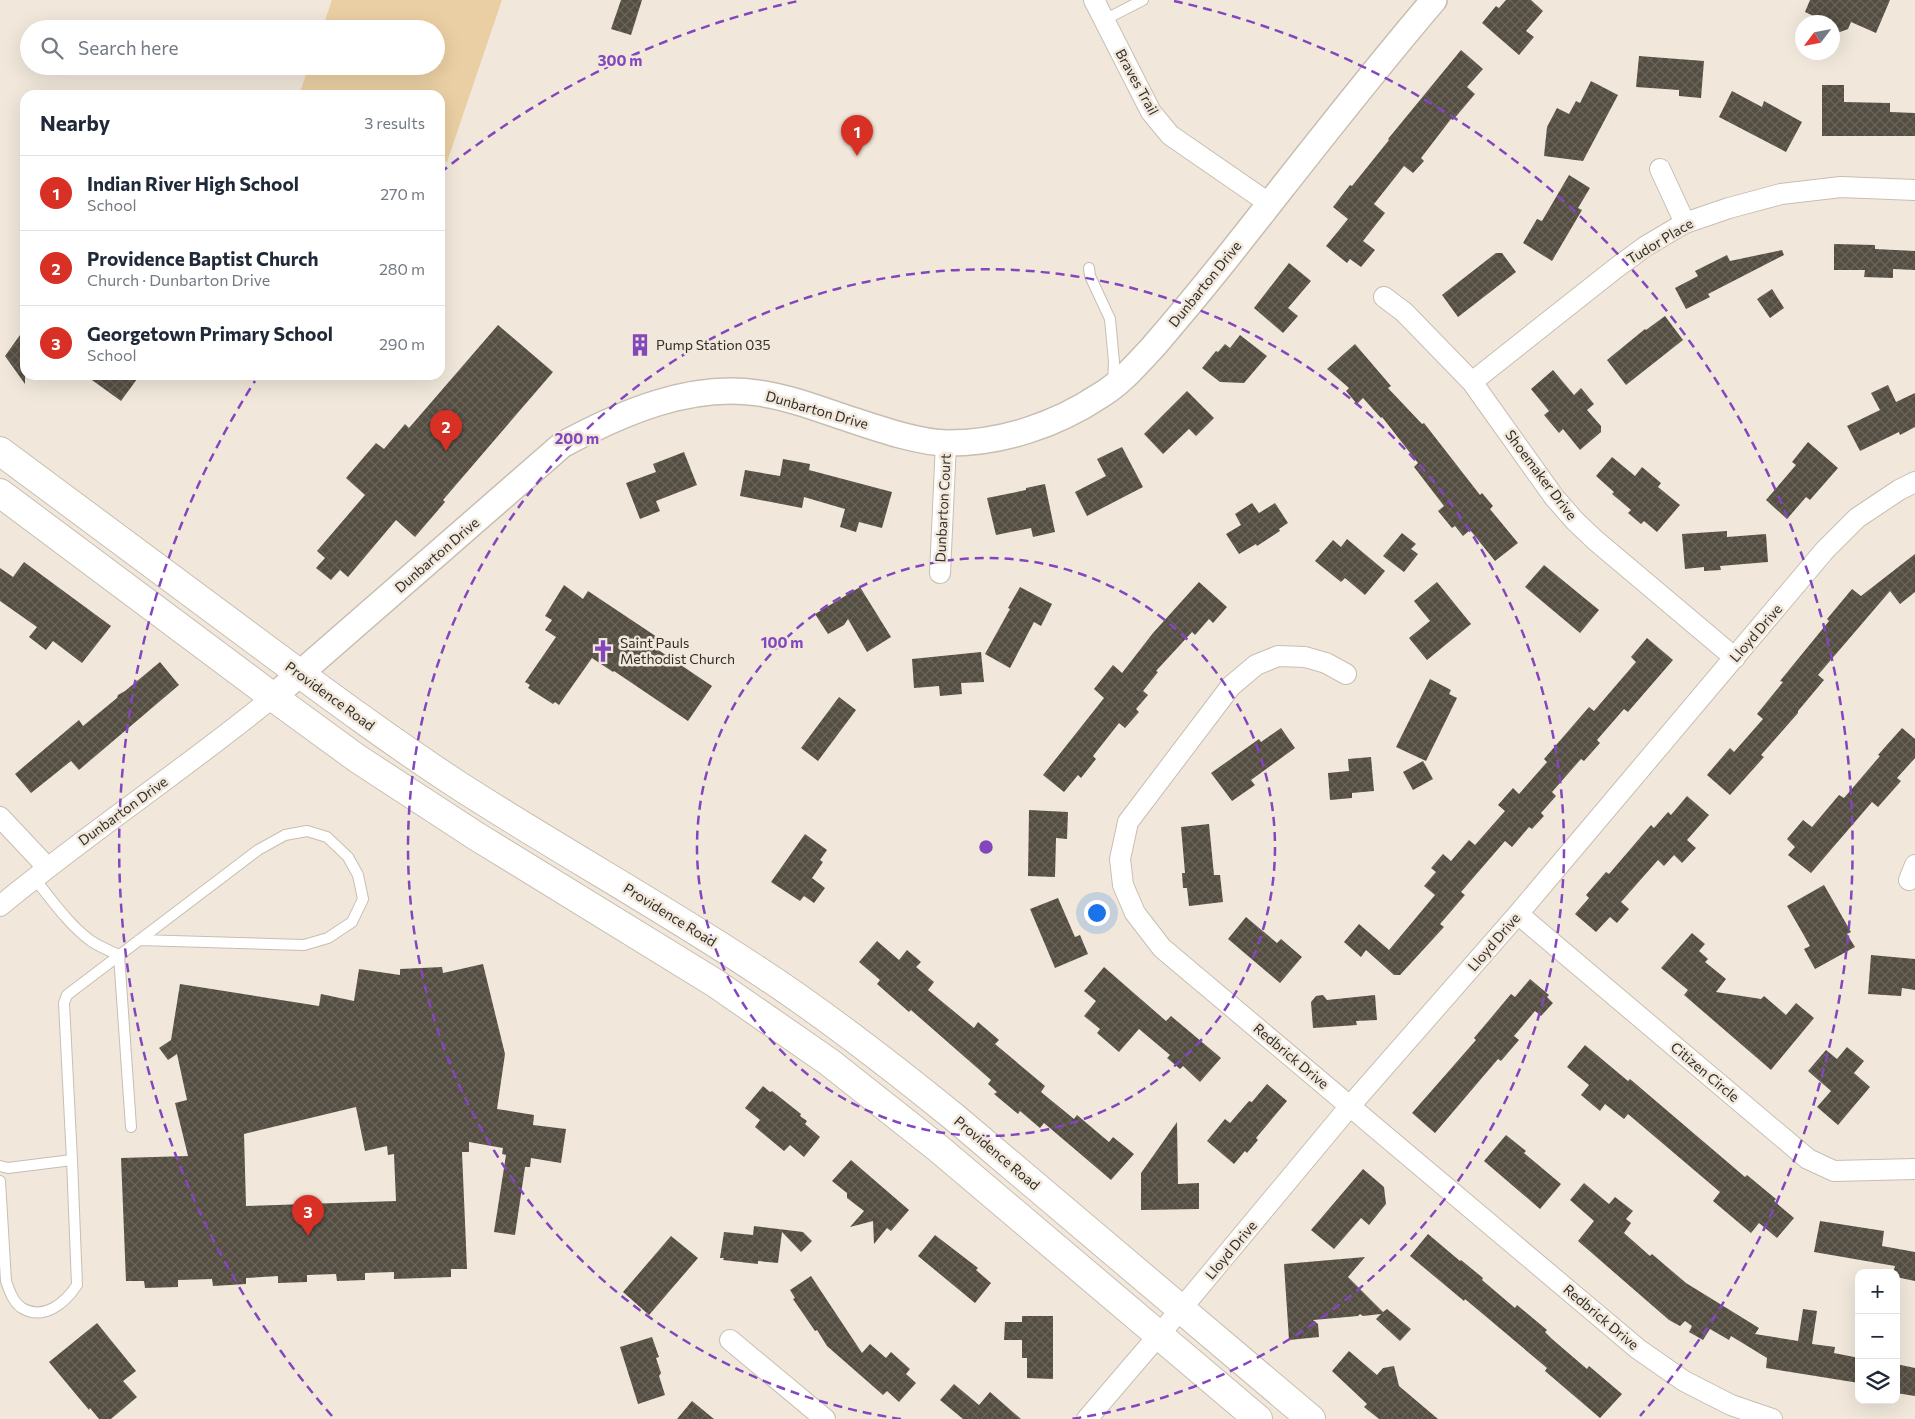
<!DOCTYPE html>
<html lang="en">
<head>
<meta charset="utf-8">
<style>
	body { margin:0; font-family:Commissioner,sans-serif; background:#f2f2f3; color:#1f2937 }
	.controls { position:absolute; right:15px; bottom:15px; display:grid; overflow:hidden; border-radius:10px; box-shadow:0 5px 20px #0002 }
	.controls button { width:45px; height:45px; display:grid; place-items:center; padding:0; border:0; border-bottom:1px solid #e0e1e3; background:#fff; color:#1f2937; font:25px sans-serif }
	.compass { position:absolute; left:1795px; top:15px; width:45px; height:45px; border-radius:50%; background:#fff; box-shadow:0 5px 20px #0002; rotate:238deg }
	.you { position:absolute; left:1096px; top:912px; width:18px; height:18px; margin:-12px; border:4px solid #fff; border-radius:50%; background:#1a73e8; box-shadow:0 0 0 8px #1a73e833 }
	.badge { display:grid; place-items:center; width:32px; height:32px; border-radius:50%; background:#d93025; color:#fff; font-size:16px; font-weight:700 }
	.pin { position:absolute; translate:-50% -41px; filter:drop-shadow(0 1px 2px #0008) }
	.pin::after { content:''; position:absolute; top:26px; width:18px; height:15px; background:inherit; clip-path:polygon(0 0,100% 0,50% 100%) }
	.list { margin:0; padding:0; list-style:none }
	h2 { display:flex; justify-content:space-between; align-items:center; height:65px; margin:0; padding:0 20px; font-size:21px }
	h2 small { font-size:16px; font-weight:400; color:#747a83 }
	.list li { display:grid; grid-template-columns:32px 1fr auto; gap:15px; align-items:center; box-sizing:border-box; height:75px; padding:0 20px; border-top:1px solid #e0e1e3 }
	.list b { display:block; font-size:19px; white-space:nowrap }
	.list p { margin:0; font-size:16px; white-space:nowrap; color:#747a83 }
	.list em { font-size:16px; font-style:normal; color:#747a83 }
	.icon { flex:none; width:28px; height:28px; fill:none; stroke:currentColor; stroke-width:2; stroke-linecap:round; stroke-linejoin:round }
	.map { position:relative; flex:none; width:1915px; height:1419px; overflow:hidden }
	.search { position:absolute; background:#fff; box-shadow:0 5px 20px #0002; left:20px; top:20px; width:425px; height:55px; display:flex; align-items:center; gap:12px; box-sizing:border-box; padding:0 18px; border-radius:28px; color:#747a83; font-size:19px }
	.panel { position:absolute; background:#fff; box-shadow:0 5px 20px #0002; left:20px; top:90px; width:425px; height:290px; border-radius:15px }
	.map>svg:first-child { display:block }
	.park { fill:#ebcfa4 }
	.building { fill:url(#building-cross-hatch); fill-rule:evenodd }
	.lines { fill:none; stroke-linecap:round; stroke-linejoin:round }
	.service-casing { stroke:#c7beb1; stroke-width:12 }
	.minor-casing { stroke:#c7beb1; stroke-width:22 }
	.tertiary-casing { stroke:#c7beb1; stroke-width:28 }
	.secondary-casing { stroke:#c7beb1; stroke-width:30 }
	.service { stroke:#fff; stroke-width:10 }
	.minor { stroke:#fff; stroke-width:20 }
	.tertiary { stroke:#fff; stroke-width:25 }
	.secondary { stroke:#fff; stroke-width:28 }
	.ring { fill:none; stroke:#8346bc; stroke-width:2.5; stroke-dasharray:9 6 }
	.labels { text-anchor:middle; stroke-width:5; stroke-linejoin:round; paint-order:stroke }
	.street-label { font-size:14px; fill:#312d28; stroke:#f1e8db }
	.poi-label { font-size:14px; fill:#312d28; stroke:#f1e8db; text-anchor:start }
	.centre { fill:#8346bc; stroke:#f1e8db; stroke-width:2.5 }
	.ring-label { font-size:15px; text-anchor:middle; font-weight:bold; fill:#8346bc; stroke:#f1e8db; stroke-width:5; stroke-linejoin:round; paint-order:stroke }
</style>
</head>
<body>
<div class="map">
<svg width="1915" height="1419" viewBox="0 0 1915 1419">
	<defs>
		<pattern id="building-cross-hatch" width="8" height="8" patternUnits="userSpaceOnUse" patternTransform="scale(1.25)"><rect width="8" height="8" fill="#544d42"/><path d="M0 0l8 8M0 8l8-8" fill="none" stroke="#6a645b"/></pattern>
	</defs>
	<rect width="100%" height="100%" fill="#f1e8db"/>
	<path class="park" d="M332,0H502L447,162L440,160V95H299L309,66H436V29H322Z"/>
	<path class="building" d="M621,0H642L631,35L611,29Z
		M1506,0H1531L1543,11L1526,31L1534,37L1519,55L1482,23L1496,6L1499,8Z
		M1810,0H1890L1876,33L1851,22L1848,29L1840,32L1832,28V22H1819L1818,18L1805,12Z
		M1461,50L1483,69L1467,87L1475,94L1453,120L1451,119L1421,158L1424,161L1413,173L1404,166L1374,204L1385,213L1363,241L1375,250L1361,267L1350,259L1347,263L1326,246L1348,219L1333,207L1350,185L1352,186L1389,140L1388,139Z
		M1639,56L1704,61L1701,98L1679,96V90L1636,87Z
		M1591,81L1618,95L1583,161L1544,156L1547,127L1557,108L1569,114L1576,101L1580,103Z
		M1822,85H1844V102L1890,103V112L1915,113V136H1822Z
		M1732,91L1762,107L1764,101L1802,122L1786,152L1719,117Z
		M1569,175L1590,188L1578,208L1582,210L1552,261L1523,243L1537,219L1542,221Z
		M1834,244L1875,245V249L1915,251V270L1893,269V278L1864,277L1865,270H1834Z
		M1782,250L1784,255L1708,294L1710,297L1686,309L1675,288L1698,276L1695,271L1727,255L1730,261Z
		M1496,253H1502L1516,272L1458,317L1442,295Z
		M1289,263L1311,281L1288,308L1298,316L1283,333L1254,308Z
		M1772,289L1784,308L1770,318L1757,299Z
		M1665,316L1683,340L1626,385L1607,360L1645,329L1646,330Z
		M498,325L553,372L443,500L445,502L415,537L396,520L348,577L340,570L331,580L316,568L325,558L317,551L365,495L346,478L376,443L384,449L405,424L409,428Z
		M25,328V384L5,356Z
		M1240,335L1267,356L1244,383L1220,382L1202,368L1216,351L1218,352L1225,344L1230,348Z
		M1355,344L1391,386L1388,388L1422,424L1424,423L1480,495L1482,493L1493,506L1490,509L1518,543L1495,561L1470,530L1463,536L1455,526L1452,528L1438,511L1444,506L1414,467L1418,463L1382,417L1381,418L1363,398L1357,404L1346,391L1349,388L1327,369Z
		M1553,370L1574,395L1581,388L1594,404L1587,410L1601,426V432L1580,450L1563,429L1559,433L1544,415L1549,411L1531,389Z
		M85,375H140L121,401Z
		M1888,385L1896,402L1915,393V427L1900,435L1899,432L1860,451L1847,426L1880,410L1871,393Z
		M1187,391L1214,418L1196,436L1189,429L1163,454L1144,434Z
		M1808,442L1838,468L1810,500L1806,497L1787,519L1766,500L1796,465L1792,462Z
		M1122,447L1143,487L1087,516L1075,492L1106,476L1097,459Z
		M684,452L697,485L656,501L660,511L640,519L626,483L656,472L653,464Z
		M1612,457L1635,476L1642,467L1661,483L1658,487L1680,505L1657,532L1644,521L1641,524L1628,513L1631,510L1612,494L1614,492L1596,476Z
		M783,459L810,464L809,470L892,492L882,528L859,522L856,532L840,527L845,509L804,497L802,508L740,496L745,470L780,476Z
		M1045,484L1055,532L1033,537L1031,528L996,535L987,498L1026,490V488Z
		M1252,503L1259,513L1275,503L1288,523L1279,529L1280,531L1257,546L1256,544L1239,554L1226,534L1241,525L1235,514Z
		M1727,531V537L1766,534L1768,562L1720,566L1721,570L1704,571V567L1685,569L1682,534Z
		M1402,533L1416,544L1411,549L1418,554L1404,572L1383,556Z
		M1347,539L1385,571L1365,595L1345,578L1341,582L1315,561L1333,540L1341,547Z
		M1915,554V592L1900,604L1890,591L1818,675L1824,680L1798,711V713L1761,755L1764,757L1730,795L1707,775L1730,748L1734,752L1763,719L1757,714L1783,682L1780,681L1829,621L1827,619L1852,589L1861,596Z
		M24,562L111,626L82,663L53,641L46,650L29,637L37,627L0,601V568L13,577Z
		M1544,565L1599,610L1580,633L1525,587Z
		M1199,582L1227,607L1213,623L1209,619L1195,635L1192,632L1156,671L1158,672L1143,691L1148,695L1136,709L1139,712L1125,728L1119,723L1093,756L1096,759L1081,778L1078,775L1064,792L1043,775L1104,698L1094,689L1113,665L1122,673L1153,633Z
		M1437,582L1471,624L1427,660L1409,638L1430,621L1414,601Z
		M564,585L583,599L588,591L657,637L651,645L712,686L688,721L614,671L613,672L592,658L559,705L555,702L553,704L528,688L530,685L525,682L556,637L545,630L552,620L545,616Z
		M860,587L891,637L867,652L848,619L844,625L828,634L815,614Z
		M1020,587L1052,604L1041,626L1034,622L1010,668L985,654L1010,609L1008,608Z
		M1647,638L1673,660L1628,712L1624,709L1597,740L1600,743L1584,761L1581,759L1552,792L1556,796L1541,813L1544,816L1532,829L1529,827L1512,847L1505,841L1461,892L1465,895L1440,924L1444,927L1400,975H1394L1366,950L1361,957L1344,942L1359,924L1389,950L1435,895L1424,886L1436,872L1431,868L1443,854L1451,861L1469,840L1475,845L1505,811L1498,805L1513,788L1519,794L1547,762L1544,759L1589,707L1594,711L1636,662L1631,657Z
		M981,652L984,682L961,683L962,694L940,696L939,686L914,688L912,659Z
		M160,662L179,685L79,770L71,761L31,793L15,774L79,720L83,726L117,698L118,695L125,691Z
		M1430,679L1451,690L1449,694L1457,698L1426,761L1396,747Z
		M839,697L856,710L818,761L801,748Z
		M1281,728L1295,748L1251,780L1255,785L1232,801L1211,773L1259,739L1261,742Z
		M1902,728L1915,739V758L1897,778L1901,781L1878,807L1872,802L1811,873L1788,855L1795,847L1787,839L1803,820L1812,827L1839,795L1844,798L1880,756L1878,755Z
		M1371,757L1374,791L1352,793V798L1330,800L1328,773L1349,771L1348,759Z
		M1423,761L1433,779L1413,790L1403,772Z
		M1687,796L1709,815L1687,840L1696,848L1682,863L1674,855L1664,866L1658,860L1621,902L1629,909L1617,923L1610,917L1596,932L1575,914L1589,898L1586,895L1606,872L1609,874L1651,825L1654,828L1668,812L1671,815Z
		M1029,810L1068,812L1067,839L1056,838L1055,877L1028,876Z
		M1209,824L1214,875H1220L1223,902L1189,906L1187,888H1183L1182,873H1185L1181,827Z
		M805,834L827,850L820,860L823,862L812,878L825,888L814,903L804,896L800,901L771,882Z
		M1824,885L1851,932L1847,934L1855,947L1815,969L1804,949L1810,946L1787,906Z
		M1058,898L1075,937L1080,935L1088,954L1055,968L1030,909Z
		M1246,917L1277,943L1281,939L1302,957L1280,983L1228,939Z
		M1692,933L1705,944L1699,951L1708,959L1705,962L1726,979L1716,992L1761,999L1764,996L1786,1015L1796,1003L1814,1018L1771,1070L1684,995L1688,990L1661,968Z
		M877,941L899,960L907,950L921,962L916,967L934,982L928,990L974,1028L978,1022L999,1040L995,1044L1045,1086L1041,1092L1074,1119L1077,1115L1109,1142L1113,1137L1134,1154L1111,1180L1044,1123L1040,1128L1020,1111L1018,1114L994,1094L997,1092L988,1084L991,1080L911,1010L909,1012L877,984L880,980L859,962Z
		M1871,955L1915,959V990L1902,988L1901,996L1868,994Z
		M483,964L505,1054L497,1109L534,1115L533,1125L566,1129L561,1163L531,1158L530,1167H525L515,1235L494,1232L506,1155L502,1154L503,1148L469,1142V1152H462L467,1269H451V1277L394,1279V1272L365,1273V1280L337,1281L336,1274L307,1275V1282L278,1283V1276L246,1278V1284L213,1286L212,1279L178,1280V1287L145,1288L144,1281H126L121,1158L188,1156L175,1103L187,1100L177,1054L168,1060L159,1048L171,1040L180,984L319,1006L321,994L354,1001L359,969L400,975V969L442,967L443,973ZM356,1107L365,1151L387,1146L388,1155L394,1154L396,1201L246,1206L244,1134Z
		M1104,967L1166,1021L1171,1016L1221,1058L1200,1082L1183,1066L1180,1069L1167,1058L1170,1055L1139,1029L1119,1052L1097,1033L1100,1029L1084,1016L1096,1001L1084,991Z
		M1530,979L1549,995L1547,997L1553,1003L1541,1016L1535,1011L1514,1036L1519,1040L1501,1061L1498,1059L1435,1133L1412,1113L1476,1040L1474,1038L1511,994L1515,997Z
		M1323,995L1327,1000L1375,995L1377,1020L1356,1021L1357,1025L1313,1028L1311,1002L1316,996Z
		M1585,1045L1628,1081L1630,1079L1745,1177L1747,1175L1776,1199L1774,1201L1794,1218L1777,1238L1759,1223L1751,1233L1713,1201L1720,1192L1628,1114L1624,1119L1605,1104L1600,1111L1581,1095L1589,1085L1567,1067Z
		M1847,1047L1864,1061L1854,1073L1870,1087L1838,1125L1817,1107L1831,1091L1808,1071L1826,1050L1837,1059Z
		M1267,1084L1287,1101L1256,1138L1258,1140L1247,1153L1245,1151L1234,1164L1207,1141L1225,1119L1230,1123L1249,1101L1252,1102Z
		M763,1086L770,1092L772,1091L801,1114L800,1116L807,1121L805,1124L820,1137L804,1157L790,1145L784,1151L755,1127L760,1120L745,1108Z
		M1177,1122L1178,1184L1199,1183V1209L1141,1210V1173Z
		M1506,1135L1526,1151L1524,1153L1561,1184L1540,1209L1484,1161Z
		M851,1160L909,1210L891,1231L887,1228L874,1244L873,1221L850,1227L864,1211L847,1198V1193L832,1181Z
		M1363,1169L1384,1187L1386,1204L1369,1225L1361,1218L1334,1249L1311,1230Z
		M1584,1183L1609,1204L1615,1197L1633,1211L1626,1219L1631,1223L1624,1233L1650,1256L1652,1254L1686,1283L1759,1328L1755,1334L1798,1341L1803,1309L1817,1311L1812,1344L1835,1347L1834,1353L1859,1358V1383L1766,1368L1767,1358L1731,1336L1729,1340L1710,1329L1703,1340L1689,1332L1692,1326L1685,1321L1680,1326L1669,1320L1578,1241L1594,1221L1570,1200Z
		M1820,1221L1884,1231L1882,1246L1915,1252V1281L1896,1277V1273H1893L1895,1266L1814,1252Z
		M754,1226L803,1232L812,1241L801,1252L782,1232L778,1263L758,1261V1264L723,1260L724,1258H720L724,1232L753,1235Z
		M1428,1234L1460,1261L1461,1260L1483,1278L1482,1280L1515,1308L1517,1305L1547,1330L1545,1332L1552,1339L1587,1369L1589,1366L1622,1394L1600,1418L1545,1371L1547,1368L1465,1299L1464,1301L1410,1256Z
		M935,1235L978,1268L976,1270L991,1283L975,1303L918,1256Z
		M671,1236L698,1258L649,1315L623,1292Z
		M1365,1257L1348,1277L1383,1312L1387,1309L1411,1329L1400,1341L1376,1319L1381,1314L1363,1316L1360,1314L1358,1316L1313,1320L1318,1324L1319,1337L1289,1340L1284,1264Z
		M811,1276L862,1353L870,1344L886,1358L891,1352L910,1369L906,1374L916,1383L899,1402L887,1391L883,1395L827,1346L817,1330L815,1331L793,1299L795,1298L790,1290Z
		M1022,1316H1053V1379L1027,1378V1358H1022V1340H1004L1005,1322H1022Z
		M97,1323L136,1371L123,1381L137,1397L111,1419H99L90,1408L89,1410L49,1362Z
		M652,1337L659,1357L656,1358L661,1373L659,1376L665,1395L638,1404L620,1347Z
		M1349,1351L1377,1375L1383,1368L1394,1366L1399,1386L1438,1419H1379L1364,1407L1367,1404L1332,1371Z
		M1896,1364L1915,1368V1396L1896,1393Z
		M954,1384L979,1405L990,1392L1021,1419H963L940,1400Z
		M692,1401L714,1419H677Z"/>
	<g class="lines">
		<defs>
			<path id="service" d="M1104,20L1143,0
				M1089,268L1090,276L1110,319L1114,362L1113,383
				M34,878C52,900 68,924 91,941C100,947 110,951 119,955L131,1127
				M0,1166L8,1168L72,1160L64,1003L67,995L258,850L285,835L307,831L327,837L348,857L358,875L363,899L352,922L328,938L304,945L139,940
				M0,1181L6,1281C9,1290 13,1302 22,1308C44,1321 65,1303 77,1285L72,1160"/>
			<path id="minor" d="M1094,0L1151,112L1170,135L1270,204
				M1660,169L1685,223
				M1384,297L1404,312L1472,382L1554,497L1575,521L1595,540L1735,658
				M1472,382L1616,268L1646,246L1685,223L1729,208L1781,194L1841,187L1915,190
				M940,573L946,443
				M1346,674L1326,663L1305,657L1278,656L1256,665L1231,686L1128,822L1120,859L1123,885L1135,913L1162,948L1638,1349L1684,1381L1731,1405L1772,1419
				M0,817L47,867
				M1909,880L1915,865
				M0,906C88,833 184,770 273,697
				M1518,914L1808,1159L1834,1171L1915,1169
				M730,1340L825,1419
				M1087,1419L1181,1309L1350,1106L1518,914L1825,550L1857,518L1899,490L1915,482"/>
			<path id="tertiary" d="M273,697L562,445C621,413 690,383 758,393C786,397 811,406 837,415C868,425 916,443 948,443C1002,443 1056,425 1101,395C1121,383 1137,364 1153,347C1178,318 1202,289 1226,259C1295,172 1362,84 1434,0"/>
			<path id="secondary" d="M0,451C83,512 166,574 249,636C318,687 386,738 458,785C557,849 659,905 757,970C826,1015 890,1065 954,1117L1311,1419
				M0,493L273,697L358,759L476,836L715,983L829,1062L939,1149L1258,1419"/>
		</defs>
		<use href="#service" class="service-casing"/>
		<use href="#minor" class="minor-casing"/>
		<use href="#tertiary" class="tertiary-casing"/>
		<use href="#secondary" class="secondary-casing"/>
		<use href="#service" class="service"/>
		<use href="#minor" class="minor"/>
		<use href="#tertiary" class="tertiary"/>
		<use href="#secondary" class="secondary"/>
	</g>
	<g class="ring">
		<circle cx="986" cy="847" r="289"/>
		<path d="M901 1419A578 578 0 1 1 1071 1419"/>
		<path d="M332 1416A867 867 0 0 1 255 381M440 173A867 867 0 0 1 798 1M1174 1A867 867 0 0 1 1640 1416"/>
	</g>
	<defs>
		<symbol id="building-bare" viewBox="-9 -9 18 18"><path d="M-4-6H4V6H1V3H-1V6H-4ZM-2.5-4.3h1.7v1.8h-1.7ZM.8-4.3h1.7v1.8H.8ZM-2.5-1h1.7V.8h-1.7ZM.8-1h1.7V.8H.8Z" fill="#8346bc" stroke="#f1e8db" stroke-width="2.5" paint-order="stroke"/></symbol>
		<symbol id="church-bare" viewBox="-9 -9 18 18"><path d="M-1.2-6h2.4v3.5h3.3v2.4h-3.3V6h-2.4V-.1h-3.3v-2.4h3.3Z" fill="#8346bc" stroke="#f1e8db" stroke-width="2.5" paint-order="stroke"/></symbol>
	</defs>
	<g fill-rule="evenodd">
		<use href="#building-bare" x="624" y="329" width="32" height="32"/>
		<use href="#church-bare" x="587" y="635" width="32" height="32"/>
	</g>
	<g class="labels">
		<g class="street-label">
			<text transform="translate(1137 82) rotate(61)" y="5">Braves Trail</text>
			<text transform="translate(1660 241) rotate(-31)" y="5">Tudor Place</text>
			<text transform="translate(1205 284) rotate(-51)" y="5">Dunbarton Drive</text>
			<text transform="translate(817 410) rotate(16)" y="5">Dunbarton Drive</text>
			<text transform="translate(1541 475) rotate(53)" y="5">Shoemaker Drive</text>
			<text transform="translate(943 508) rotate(-87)" y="5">Dunbarton Court</text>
			<text transform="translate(437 555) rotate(-41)" y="5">Dunbarton Drive</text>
			<text transform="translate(1756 633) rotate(-49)" y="5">Lloyd Drive</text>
			<text transform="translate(330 696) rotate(36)" y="5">Providence Road</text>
			<text transform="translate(123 811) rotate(-36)" y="5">Dunbarton Drive</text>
			<text transform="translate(670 915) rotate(32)" y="5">Providence Road</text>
			<text transform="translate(1494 942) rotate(-49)" y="5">Lloyd Drive</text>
			<text transform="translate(1291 1056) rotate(40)" y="5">Redbrick Drive</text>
			<text transform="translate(1705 1072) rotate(40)" y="5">Citizen Circle</text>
			<text transform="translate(997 1153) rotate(40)" y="5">Providence Road</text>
			<text transform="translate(1231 1250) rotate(-50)" y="5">Lloyd Drive</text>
			<text transform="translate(1601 1317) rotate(40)" y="5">Redbrick Drive</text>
		</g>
		<g class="poi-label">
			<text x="656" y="350">Pump Station 035</text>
			<text x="620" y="648">Saint Pauls<tspan x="620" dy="16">Methodist Church</tspan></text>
		</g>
	</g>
	<circle cx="986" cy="847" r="8" class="centre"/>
	<g class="ring-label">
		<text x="620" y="66">300 m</text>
		<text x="577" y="444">200 m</text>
		<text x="782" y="648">100 m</text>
	</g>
</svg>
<div class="controls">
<button>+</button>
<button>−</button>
<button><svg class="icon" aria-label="layers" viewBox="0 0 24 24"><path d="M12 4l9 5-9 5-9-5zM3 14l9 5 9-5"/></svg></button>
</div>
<svg class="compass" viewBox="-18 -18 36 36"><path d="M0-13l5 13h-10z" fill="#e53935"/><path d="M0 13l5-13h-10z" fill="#747a83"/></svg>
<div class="you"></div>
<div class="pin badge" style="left:857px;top:156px">1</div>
<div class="pin badge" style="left:446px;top:451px">2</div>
<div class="pin badge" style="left:308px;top:1236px">3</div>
<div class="search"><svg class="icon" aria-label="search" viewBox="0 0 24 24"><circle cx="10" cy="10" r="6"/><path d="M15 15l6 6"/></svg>Search here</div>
<section class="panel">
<h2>Nearby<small>3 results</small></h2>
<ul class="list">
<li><span class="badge">1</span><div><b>Indian River High School</b><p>School</p></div><em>270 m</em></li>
<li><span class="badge">2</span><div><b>Providence Baptist Church</b><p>Church · Dunbarton Drive</p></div><em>280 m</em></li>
<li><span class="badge">3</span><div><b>Georgetown Primary School</b><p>School</p></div><em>290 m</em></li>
</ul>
</section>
</div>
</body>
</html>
